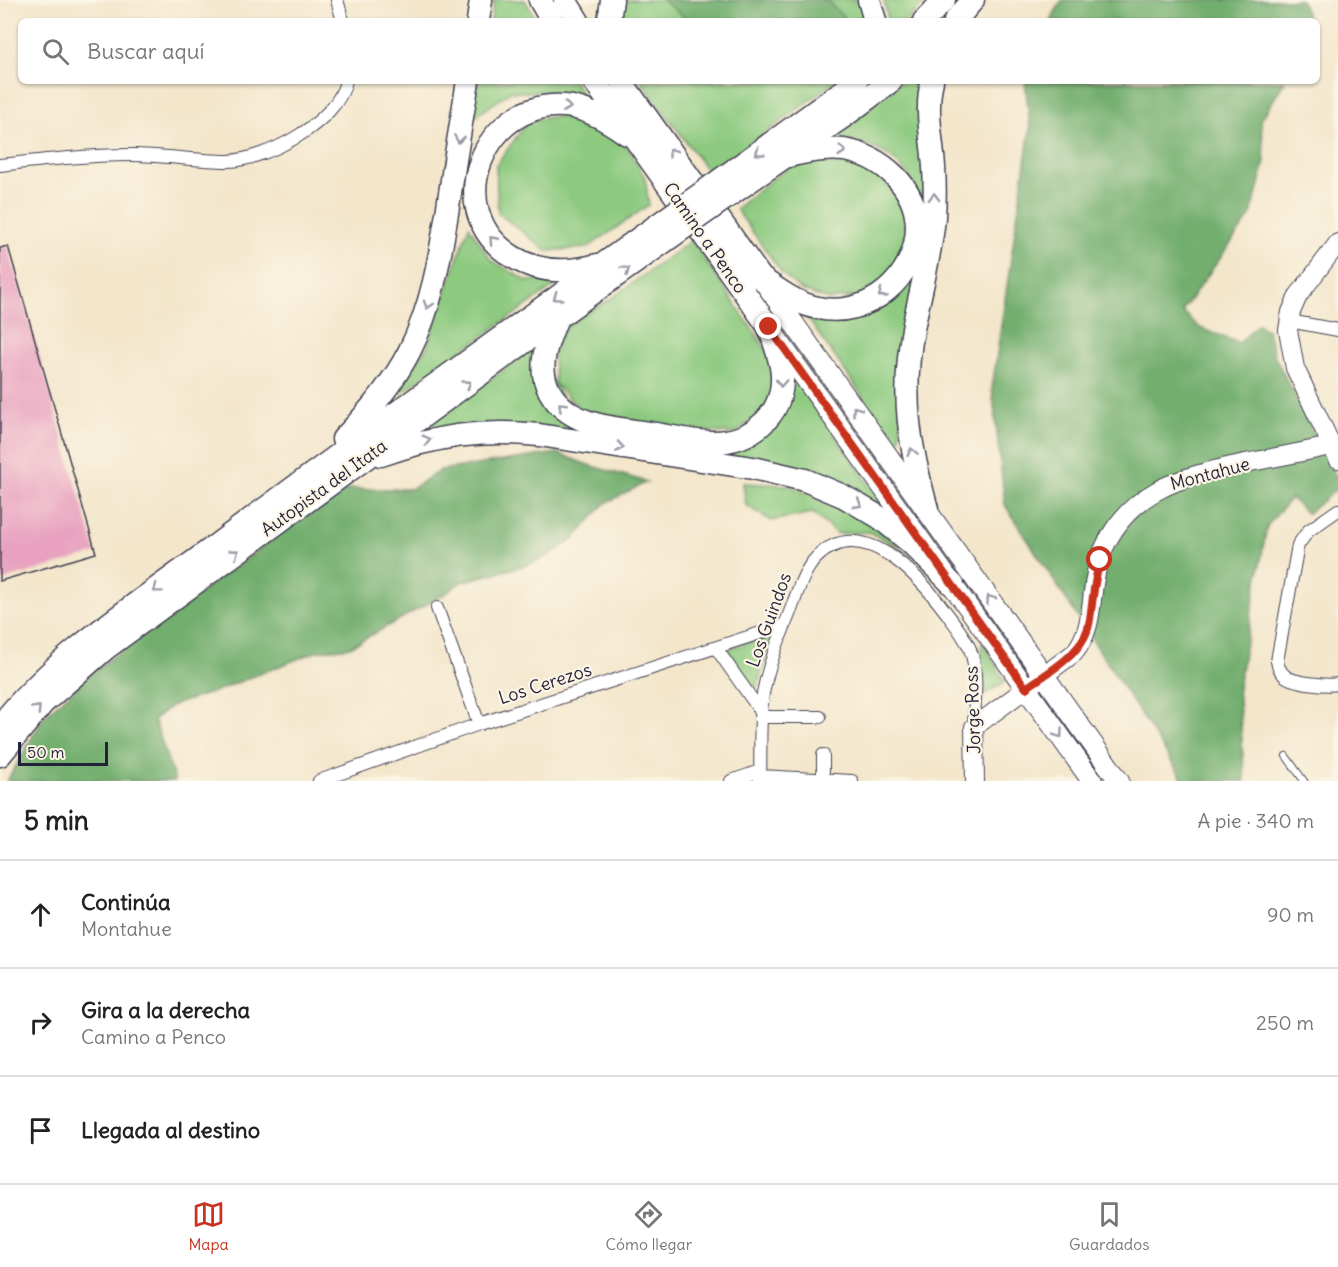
<!DOCTYPE html>
<html lang="es">
<head>
<meta charset="utf-8">
<style>
	body { margin:0; font-family:Delius,sans-serif; background:#f2f2f2; color:#222 }
	.scale { position:absolute; left:18px; bottom:15px; width:90px; box-sizing:border-box; padding-left:6px; border:3px solid #22223b; border-top:0; font-size:16px; line-height:21px; white-space:nowrap; color:#22223b; -webkit-text-stroke:4px #fcf5e5; paint-order:stroke }
	.stop { position:absolute; width:18px; height:18px; margin:-14px; border:4px solid #c8321e; border-radius:50%; background:#fff }
	.stop.end { background:#c8321e; border-color:#fff; box-shadow:0 2px 6px #0008 }
	.list { margin:0; padding:0; list-style:none }
	h2 { display:flex; justify-content:space-between; align-items:center; height:78px; margin:0; padding:0 24px; font-size:26px }
	h2 small { font-size:20px; font-weight:400; color:#767676 }
	.list li { display:grid; grid-template-columns:39px 1fr auto; gap:18px; align-items:center; box-sizing:border-box; height:108px; padding:0 24px; border-top:2px solid #e0e0e0 }
	.list b { display:block; font-size:22px; white-space:nowrap }
	.list p { margin:0; font-size:20px; white-space:nowrap; color:#767676 }
	.list em { font-size:20px; font-style:normal; color:#767676 }
	.icon { flex:none; width:33px; height:33px; fill:none; stroke:currentColor; stroke-width:2; stroke-linecap:round; stroke-linejoin:round }
	.map { position:relative; flex:none; width:1338px; height:781px; overflow:hidden }
	.search { position:absolute; background:#fff; box-shadow:0 2px 4px #0004; left:18px; right:18px; top:18px; height:66px; display:flex; align-items:center; gap:15px; box-sizing:border-box; padding:0 21px; border-radius:9px; color:#767676; font-size:22px }
	.sheet { height:402px; background:#fff }
	nav { display:flex; justify-content:space-around; align-items:center; box-sizing:border-box; height:84px; border-top:2px solid #e0e0e0; background:#fff; font-size:16px; color:#767676 }
	nav a { display:grid; justify-items:center; gap:3px }
	nav .on { color:#c8321e }
	.map>svg:first-child { display:block }
	.green { fill:#8dca80; stroke:#58765e; stroke-width:1.5 }
	.forest { fill:#72ae6e; stroke:#4a6854; stroke-width:1.5 }
	.building { fill:#e8a2c0 }
	.lines { fill:none; stroke-linecap:round; stroke-linejoin:round }
	.lane-casing { stroke:#413f51; stroke-width:8 }
	.street-casing { stroke:#413f51; stroke-width:14 }
	.secondary-casing { stroke:#413f51; stroke-width:20 }
	.primary-casing { stroke:#413f51; stroke-width:22 }
	.highway-casing { stroke:#413f51; stroke-width:25 }
	.lane { stroke:#fff; stroke-width:6 }
	.street { stroke:#fff; stroke-width:12 }
	.secondary { stroke:#fff; stroke-width:18 }
	.primary { stroke:#fff; stroke-width:20 }
	.highway { stroke:#fff; stroke-width:22 }
	.highway-bridge-casing { stroke:#413f51; stroke-width:25; stroke-linecap:butt }
	.highway-bridge { stroke:#fff; stroke-width:22 }
	.oneway { stroke:#9c9ca7 }
	.route { stroke:#c8321e; stroke-width:8 }
	.labels { text-anchor:middle; stroke-width:4.5; stroke-linejoin:round; paint-order:stroke }
	.street-label { font-size:18px; fill:#22223b; stroke:#fcf5e5 }
</style>
</head>
<body>
<div class="map">
<svg width="1338" height="781" viewBox="0 0 1338 781">
	<rect width="100%" height="100%" fill="#fcf5e5"/>
	<filter id="ink" filterUnits="userSpaceOnUse"><feTurbulence type="fractalNoise" baseFrequency=".0167" numOctaves="2"/><feDisplacementMap in="SourceGraphic" scale="12" xChannelSelector="R" yChannelSelector="G"/><feConvolveMatrix kernelMatrix="1 2 1 2 8 2 1 2 1" color-interpolation-filters="sRGB"/></filter>
	<filter id="wash" filterUnits="userSpaceOnUse"><feTurbulence type="fractalNoise" baseFrequency=".008" numOctaves="4" result="noise"/><feDisplacementMap in="SourceGraphic" scale="24" xChannelSelector="R" yChannelSelector="G"/><feGaussianBlur stdDeviation="1.35" result="paint"/><feColorMatrix in="noise" values="0 0 0 0 0 0 0 0 0 0 0 0 0 0 0 0 0 1.4 0 .05"/><feComposite in="paint" operator="in"/></filter>
	<g filter="url(#wash)">
		<rect width="100%" height="100%" fill="#f3e6cb"/>
		<path class="green" d="M494,0H525L537,21H491Z
			M622,0H860L866,21H618Z
			M884,0H927L907,21H888Z
			M478,81H574L586,101L542,92H510L469,121Z
			M641,81H836L710,174Z
			M902,81H925V223C920,209 917,191 909,178C895,152 863,142 836,139L835,137Z
			M574,114L627,146L645,178L649,205L587,248L547,251L498,213L496,165L529,120Z
			M831,156L876,170L906,206V246L886,279L861,295L829,300L801,290L782,273L736,209L781,172L795,163Z
			M469,226L491,260L527,281L560,278L562,281L391,400L427,346Z
			M692,240L767,351L773,370L770,406L734,434L668,428L581,410L555,384C555,373 551,357 555,347C568,317 588,313 613,297C640,278 666,259 692,240Z
			M918,267L900,437L898,443L894,441L804,313L814,315Z
			M530,351L536,352L581,431L425,433L420,430Z
			M788,369L887,509L886,510L864,496L813,472L704,451L742,447Z
			M743,483L788,485L863,515L918,563L894,545L869,532L837,534L813,513L771,521L746,505Z
			M769,637L773,639L757,686L751,689L729,654L728,648Z
			M982,640L1005,682L980,697Z"/>
		<path class="forest" d="M662,0H826L848,21H690Z
			M1062,0H1301L1309,21H1050Z
			M1025,81H1285L1261,120L1265,161L1251,215L1182,311L1200,328L1239,343L1258,324L1268,331L1275,357L1338,480V488L1307,514L1291,498L1267,526L1238,687L1245,781H1184L1005,505L992,388L1030,129Z
			M557,453L588,465L647,482L604,504L574,539L548,556L527,565L461,582L445,594L350,647L318,651L211,693L173,705L154,719L175,781H7L45,715L99,667L291,526L348,489H411L441,470Z"/>
		<g id="blocks">
			<path class="building" d="M8,246L96,553L0,581V248Z"/>
		</g>
	</g>
	<g filter="url(#ink)">
		<use href="#blocks" fill-opacity="0" stroke="#413f51" stroke-width="1.5"/>
		<g class="lines">
			<defs>
				<path id="lane" d="M1286,756L1304,781"/>
				<path id="street" d="M337,0L343,21
					M0,165C44,160 88,155 132,155C164,155 196,161 228,161C267,160 338,121 346,81
					M1289,321L1338,330
					M1338,510L1308,531L1298,545L1277,661C1278,667 1280,671 1284,675C1292,683 1327,686 1338,684
					M437,608L479,724
					M716,648L761,712
					M762,717H820
					M823,755V779
					M760,776L852,781
					M319,781L479,724L785,625
					M731,781L760,771
					M760,781C761,752 759,722 763,694C768,664 781,635 792,607C798,591 803,572 816,558C861,512 918,575 945,611C954,623 964,635 970,649C979,673 974,702 974,727"/>
				<path id="secondary" d="M1338,243L1298,296L1291,312L1288,330L1295,368L1338,459
					M975,781L974,727L1074,653C1097,625 1088,591 1100,558C1125,490 1181,477 1245,463C1274,458 1302,452 1331,446"/>
				<path id="primary" d="M765,283L1119,781
					M775,336L1092,781"/>
				<path id="highway" d="M540,0L552,21
					M565,0L578,21
					M869,0L875,21
					M478,21L481,0
					M609,21L612,0
					M924,21L944,0
					M955,21L973,0
					M621,81L761,278C778,290 797,304 818,308C868,319 917,278 917,226C916,186 881,156 844,150C824,148 803,152 785,157
					M734,170L857,81
					M744,185L843,117L891,81
					M597,265C568,273 539,273 513,257C439,212 483,99 565,106C587,108 609,121 627,134
					M557,318C547,342 536,368 550,392C571,429 620,428 657,434C675,437 693,442 711,442C750,443 784,416 782,375C781,358 774,342 769,327L594,81
					M343,439C368,413 392,385 409,352C432,307 440,257 448,207C454,165 461,123 468,81
					M381,455C436,436 481,429 539,435L753,468L805,480L843,496L879,517L911,543L953,585
					M927,509C909,444 901,396 913,329C920,292 931,255 934,217C935,201 935,184 934,167C932,138 925,110 932,81
					M0,726C55,655 143,600 215,546C360,437 508,333 655,227
					M0,755L43,703L105,649L557,318L665,241"/>
			</defs>
			<use href="#lane" class="lane-casing"/>
			<use href="#street" class="street-casing"/>
			<use href="#secondary" class="secondary-casing"/>
			<use href="#primary" class="primary-casing"/>
			<use href="#highway" class="highway-casing"/>
			<use href="#lane" class="lane"/>
			<use href="#street" class="street"/>
			<use href="#secondary" class="secondary"/>
			<use href="#primary" class="primary"/>
			<use href="#highway" class="highway"/>
			<defs>
				<path id="highway-bridge" d="M655,227L734,170
					M665,241L744,185"/>
			</defs>
			<use href="#highway-bridge" class="highway-bridge-casing"/>
			<use href="#highway-bridge" class="highway-bridge"/>
		</g>
		<defs><path id="oneway-chevron" d="M-2-3.5L2.5 0L-2 3.5" fill="none" stroke-width="1.6" stroke-linecap="round" stroke-linejoin="round" transform="scale(1.5)"/></defs>
		<g class="oneway">
			<use href="#oneway-chevron" transform="translate(567 107) rotate(7)"/>
			<use href="#oneway-chevron" transform="translate(459 139) rotate(99)"/>
			<use href="#oneway-chevron" transform="translate(842 151) rotate(6)"/>
			<use href="#oneway-chevron" transform="translate(672 152) rotate(-125)"/>
			<use href="#oneway-chevron" transform="translate(759 152) rotate(144)"/>
			<use href="#oneway-chevron" transform="translate(934 197) rotate(-89)"/>
			<use href="#oneway-chevron" transform="translate(493 240) rotate(-132)"/>
			<use href="#oneway-chevron" transform="translate(626 270) rotate(-35)"/>
			<use href="#oneway-chevron" transform="translate(882 294) rotate(142)"/>
			<use href="#oneway-chevron" transform="translate(557 297) rotate(144)"/>
			<use href="#oneway-chevron" transform="translate(428 305) rotate(107)"/>
			<use href="#oneway-chevron" transform="translate(781 383) rotate(94)"/>
			<use href="#oneway-chevron" transform="translate(467 384) rotate(-36)"/>
			<use href="#oneway-chevron" transform="translate(562 406) rotate(-136)"/>
			<use href="#oneway-chevron" transform="translate(856 410) rotate(-126)"/>
			<use href="#oneway-chevron" transform="translate(427 440) rotate(-15)"/>
			<use href="#oneway-chevron" transform="translate(620 447) rotate(9)"/>
			<use href="#oneway-chevron" transform="translate(912 452) rotate(-102)"/>
			<use href="#oneway-chevron" transform="translate(858 504) rotate(30)"/>
			<use href="#oneway-chevron" transform="translate(235 553) rotate(-36)"/>
			<use href="#oneway-chevron" transform="translate(157 589) rotate(143)"/>
			<use href="#oneway-chevron" transform="translate(990 599) rotate(-125)"/>
			<use href="#oneway-chevron" transform="translate(37 709) rotate(-47)"/>
			<use href="#oneway-chevron" transform="translate(1059 734) rotate(55)"/>
		</g>
	</g>
	<g class="lines" filter="url(#ink)">
		<path class="route" d="M769,327L1026,688C1051,670 1086,653 1090,619C1093,599 1094,580 1100,560"/>
	</g>
	<g class="labels">
		<g class="street-label">
			<text transform="translate(705 238) rotate(55)" y="6">Camino a Penco</text>
			<text transform="translate(1210 474) rotate(-15)" y="6">Montahue</text>
			<text transform="translate(324 488) rotate(-36)" y="6">Autopista del Itata</text>
			<text transform="translate(769 620) rotate(-70)" y="6">Los Guindos</text>
			<text transform="translate(545 684) rotate(-18)" y="6">Los Cerezos</text>
			<text transform="translate(973 710) rotate(-92)" y="6">Jorge Ross</text>
		</g>
	</g>
</svg>
<div class="scale">50 m</div>
<div class="stop" style="left:1100px;top:560px"></div>
<div class="stop end" style="left:769px;top:327px"></div>
<div class="search"><svg class="icon" aria-label="search" viewBox="0 0 24 24"><circle cx="10" cy="10" r="6"/><path d="M15 15l6 6"/></svg>Buscar aquí</div>
</div>
<section class="sheet">
<h2>5 min<small>A pie · 340 m</small></h2>
<ul class="list">
<li><svg class="icon" aria-label="ahead" viewBox="0 0 24 24"><path d="M12 20V5M6 11l6-6 6 6"/></svg><div><b>Continúa</b><p>Montahue</p></div><em>90 m</em></li>
<li><svg class="icon" aria-label="right" viewBox="0 0 24 24"><path d="M7 20v-9h11M14 6l5 5-5 5"/></svg><div><b>Gira a la derecha</b><p>Camino a Penco</p></div><em>250 m</em></li>
<li><svg class="icon" aria-label="arrive" viewBox="0 0 24 24"><path d="M6 21V4h12l-3 4 3 4H6"/></svg><div><b>Llegada al destino</b></div></li>
</ul>
</section>
<nav>
<a class="on"><svg class="icon" aria-label="map" viewBox="0 0 24 24"><path d="M3 6l6-2 6 2 6-2v14l-6 2-6-2-6 2zM9 4v14M15 6v14"/></svg>Mapa</a>
<a><svg class="icon" aria-label="directions" viewBox="0 0 24 24"><path d="M12 3l9 9-9 9-9-9zM9 14v-3h6M13 9l2 2-2 2"/></svg>Cómo llegar</a>
<a><svg class="icon" aria-label="saved" viewBox="0 0 24 24"><path d="M7 4h10v16l-5-4-5 4z"/></svg>Guardados</a>
</nav>
</body>
</html>
